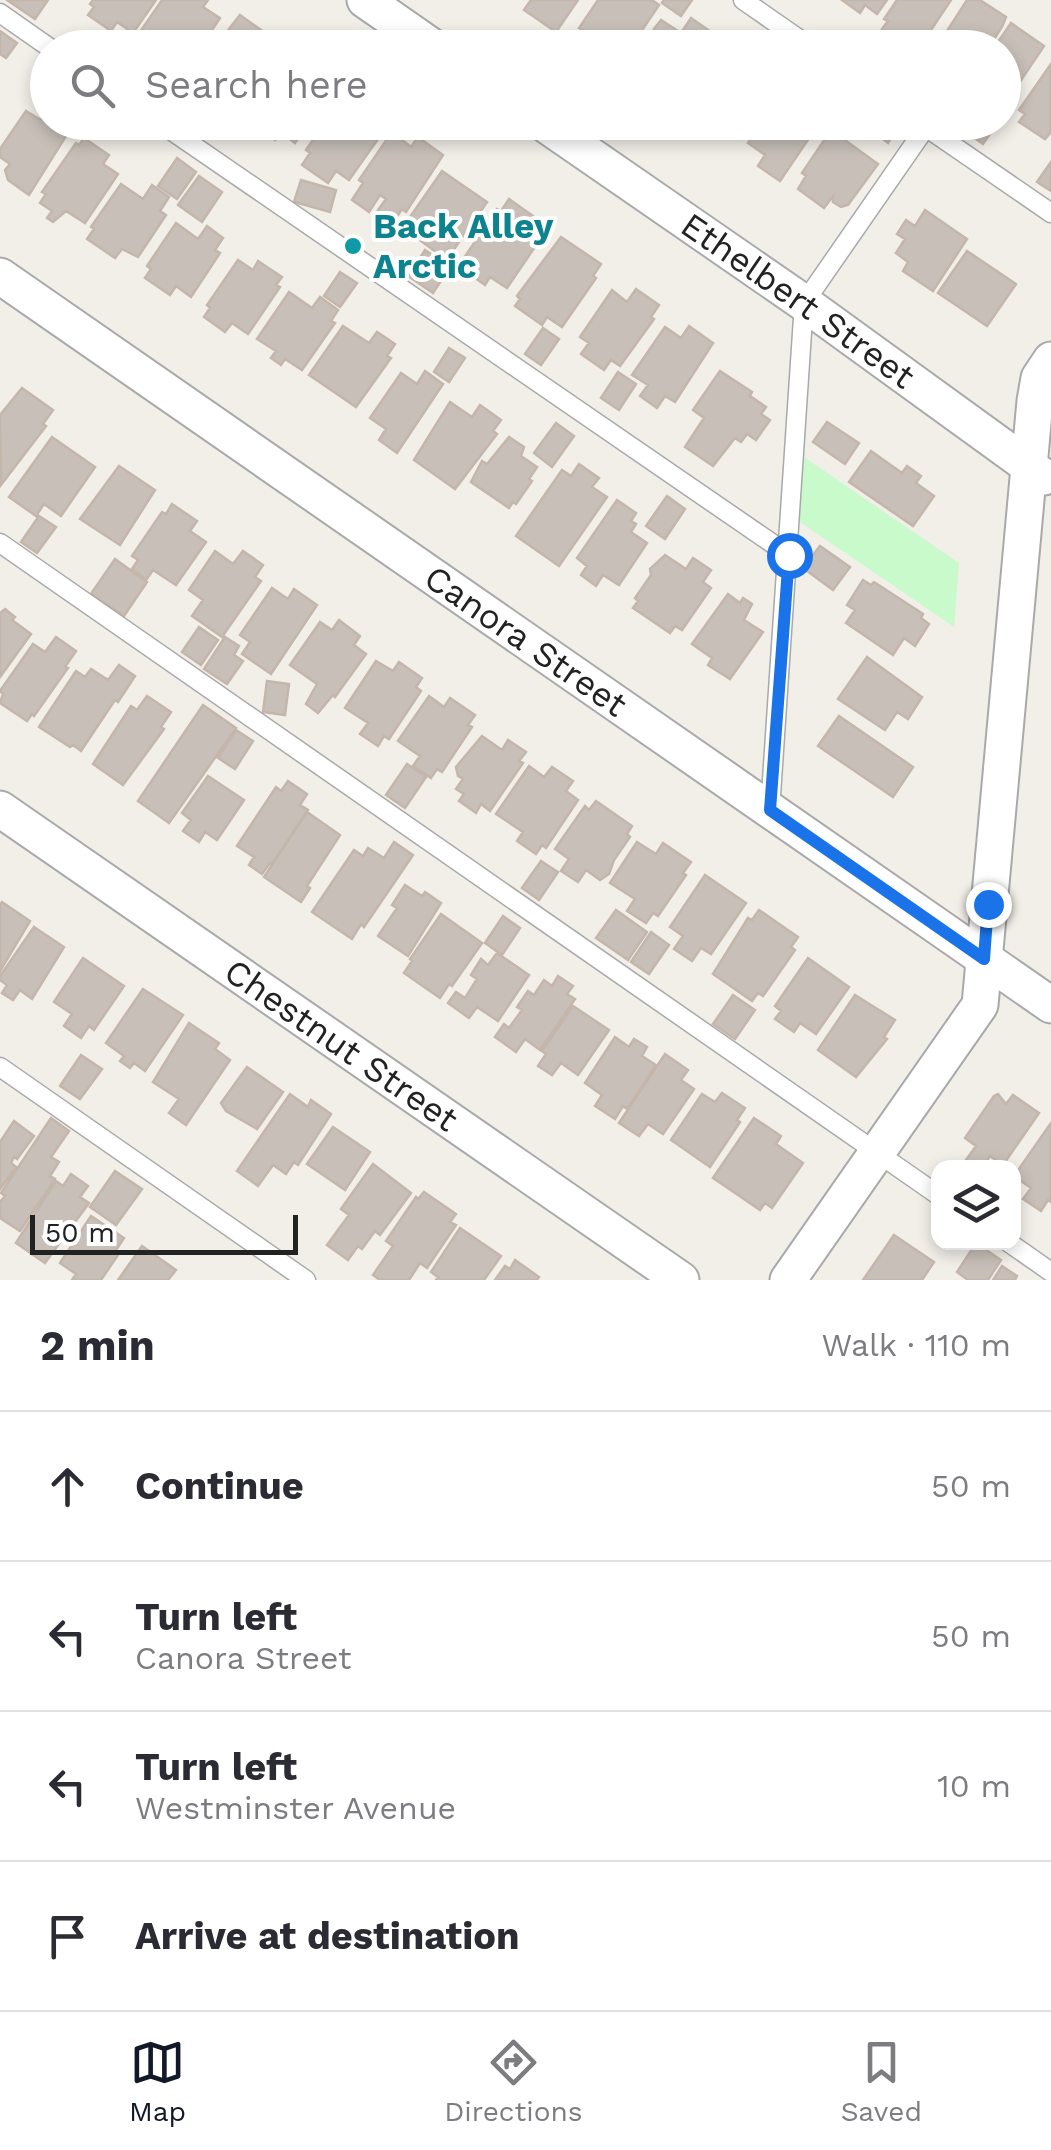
<!DOCTYPE html>
<html lang="en">
<head>
<meta charset="utf-8">
<style>
	body { margin:0; font-family:"Work Sans",sans-serif; background:#f2f2f3; color:#2b2b33 }
	.controls { position:absolute; right:30px; bottom:30px; display:grid; overflow:hidden; border-radius:20px; box-shadow:0 5px 15px #0003 }
	.controls button { width:90px; height:90px; display:grid; place-items:center; padding:0; border:0; border-bottom:2px solid #e1e1e2; background:#fff; color:#2b2b33; font:50px sans-serif }
	.scale { position:absolute; left:30px; bottom:25px; width:268px; box-sizing:border-box; padding-left:10px; border:5px solid #222; border-top:0; font-size:28px; line-height:35px; white-space:nowrap; color:#222; -webkit-text-stroke:8px #fff; paint-order:stroke }
	.stop { position:absolute; width:30px; height:30px; margin:-22px; border:8px solid #1a73e8; border-radius:50%; background:#fff }
	.stop.end { background:#1a73e8; border-color:#fff; box-shadow:0 2px 10px #0008 }
	.list { margin:0; padding:0; list-style:none }
	h2 { display:flex; justify-content:space-between; align-items:center; height:130px; margin:0; padding:0 40px; font-size:42px }
	h2 small { font-size:32px; font-weight:400; color:#7c7c81 }
	.list li { display:grid; grid-template-columns:65px 1fr auto; gap:30px; align-items:center; box-sizing:border-box; height:150px; padding:0 40px; border-top:2px solid #e1e1e2 }
	.list b { display:block; font-size:38px; white-space:nowrap }
	.list p { margin:0; font-size:32px; white-space:nowrap; color:#7c7c81 }
	.list em { font-size:32px; font-style:normal; color:#7c7c81 }
	.icon { flex:none; width:55px; height:55px; fill:none; stroke:currentColor; stroke-width:2; stroke-linecap:round; stroke-linejoin:round }
	.map { position:relative; flex:none; width:1051px; height:1280px; overflow:hidden }
	.search { position:absolute; background:#fff; box-shadow:0 5px 15px #0003; left:30px; right:30px; top:30px; height:110px; display:flex; align-items:center; gap:25px; box-sizing:border-box; padding:0 35px; border-radius:55px; color:#7c7c81; font-size:38px }
	.sheet { height:730px; background:#fff }
	nav { display:flex; justify-content:space-around; align-items:center; box-sizing:border-box; height:140px; border-top:2px solid #e1e1e2; background:#fff; font-size:28px; color:#7c7c81 }
	nav a { display:grid; justify-items:center; gap:5px }
	nav .on { color:#111827 }
	.map>svg:first-child { display:block }
	.park { fill:#c8facc }
	.building { fill:#c7bfb8; stroke:#c4b6ab; stroke-width:2.5 }
	.lines { fill:none; stroke-linecap:round; stroke-linejoin:round }
	.lane-casing { stroke:#a9a9a9; stroke-width:21 }
	.street-casing { stroke:#a9a9a9; stroke-width:39 }
	.lane { stroke:#fff; stroke-width:18 }
	.street { stroke:#fff; stroke-width:35 }
	.route { stroke:#1a73e8; stroke-width:12 }
	.culture-dot { fill:#0f9aa8; stroke:#fff; stroke-width:4 }
	.labels { text-anchor:middle; stroke-width:8; stroke-linejoin:round; paint-order:stroke }
	.culture-label { font-size:35px; font-weight:bold; fill:#0d838f; stroke:#fff; text-anchor:start }
	.street-label { font-size:35px; fill:#222; stroke:#fff }
</style>
</head>
<body>
<div class="map">
<svg width="1051" height="1280" viewBox="0 0 1051 1280">
	<rect width="100%" height="100%" fill="#f2efe9"/>
	<path class="park" d="M801,455L959,563L954,627L797,520Z"/>
	<path class="building" d="M7,0H48L35,19Z
		M93,0H156L133,33L117,22L111,31L88,15L94,7L90,4Z
		M162,0H208L203,7L220,18L200,48H138L144,39L138,35Z
		M531,0H578L556,32L524,10Z
		M598,0H652L659,5L630,48H584L592,36L579,28Z
		M664,0H692L681,16L662,3Z
		M842,0H887L877,14L865,5L860,13Z
		M897,0H951L921,45L909,36L903,44L882,29L888,21L884,19Z
		M967,0H980L1006,17L1002,27L988,48H936Z
		M240,15L268,35L260,45L263,48H214Z
		M691,18L717,36L709,48L644,46L651,35L654,37L658,32L654,29L661,20L681,33Z
		M1011,23L1044,46L1011,95L1004,94V48H994Z
		M0,31L17,43L6,58L0,54Z
		M763,31L787,48H752Z
		M867,33L886,48H856Z
		M1051,64V132L1045,139L1019,122L1025,114L1019,110Z
		M26,111L41,120L47,112L48,122H63L71,128L29,195L8,180L5,170L10,164L0,157V149Z
		M247,122H310L295,143L280,132L275,140L261,130L255,132Z
		M325,122H369L383,132L349,180L336,171L328,183L302,165L310,153L306,150Z
		M762,122H820L780,181L758,166L765,155L748,143Z
		M861,122H893L899,126L888,143Z
		M972,122H998L983,144L965,131Z
		M831,130L878,164L848,205L841,207L833,202V196L824,208L798,189L806,176L802,173Z
		M389,136L395,139L400,138L411,147L418,137L443,155L406,212L402,209L394,221L378,210L386,199L380,195L369,212L352,200L363,183L359,180Z
		M84,138L109,155L103,164L118,174L85,223L66,211L53,222L47,218L52,211L40,203L46,194L42,192L76,143L79,145Z
		M177,158L196,172L177,199L158,186Z
		M1051,162V191L1037,182Z
		M442,171L487,202L452,252L449,249L443,257L417,238L423,230L408,220Z
		M199,176L222,192L202,222L178,205Z
		M301,180L336,190L330,212L294,202Z
		M121,184L143,199L152,185L169,197L160,211L166,215L138,257L122,249L115,258L87,239L94,229L91,227Z
		M509,199L533,216L526,227L541,238L507,288L490,277L485,285L461,268L467,260L464,258L497,209L501,211Z
		M925,210L967,239L933,291L903,271L908,262L896,253L905,239L897,234L906,220L915,226Z
		M176,223L198,239L207,226L223,238L215,250L220,253L191,297L176,286L170,295L145,278L151,269L147,266Z
		M561,237L601,264L593,276L596,278L562,327L547,317L542,325L515,306L520,299L517,296Z
		M425,250L450,267L433,293L408,276Z
		M967,251L1016,284L987,326L938,293Z
		M238,260L253,270L258,261L282,277L276,285L280,287L248,334L232,323L225,332L204,317L210,308L207,305Z
		M340,272L357,283L340,307L324,296Z
		M636,289L659,305L651,317L654,319L620,366L611,360L604,370L581,354L589,343L580,337L612,290L627,302Z
		M289,292L312,308L320,297L338,310L331,321L335,323L302,370L285,359L281,365L271,358L276,351L257,339Z
		M343,326L369,343L377,332L395,344L387,356L391,358L356,407L309,375Z
		M689,326L713,343L675,402L665,396L657,408L640,396L648,385L632,375L665,327L681,338Z
		M543,328L559,339L541,365L525,354Z
		M449,348L465,358L449,382L434,372Z
		M425,371L443,384L397,453L379,440L386,429L370,418L401,373L417,384Z
		M720,371L752,392L750,396L766,407L761,414L770,420L756,440L747,434L741,442L735,438L713,466L685,447L704,418L693,410Z
		M618,372L636,384L619,410L601,398Z
		M22,388L53,410L43,424L46,426L1,485L0,415Z
		M450,402L472,417L480,405L501,420L493,431L497,434L455,489L414,460Z
		M827,422L859,443L845,464L813,442Z
		M556,423L574,436L552,467L534,453Z
		M52,437L95,467L61,516L44,504L36,516L9,497Z
		M509,437L524,447L521,456L537,467L529,479L532,481L516,504L513,502L509,508L471,482L482,461L487,464Z
		M871,451L902,473L907,466L921,476L916,483L934,496L913,526L849,482Z
		M579,464L599,478L592,487L607,497L559,566L516,536L562,470L571,476Z
		M119,466L155,490L120,545L80,519Z
		M667,496L685,509L665,539L646,526Z
		M617,500L636,513L631,521L636,524L631,532L647,543L619,585L603,575L596,586L581,575L587,566L577,558Z
		M172,504L197,521L190,531L206,542L176,585L153,570L146,580L132,569L138,560L132,556L162,512L166,514Z
		M39,516L56,527L37,553L21,542Z
		M820,546L850,567L833,590L803,568Z
		M215,551L233,564L243,551L263,565L255,577L261,581L222,637L192,616L203,600L189,590Z
		M665,555L686,569L693,558L711,570L703,582L711,588L682,630L675,626L670,633L633,608L638,601L635,598L651,575L650,569Z
		M115,559L147,582L124,616L91,594Z
		M863,580L871,585L874,582L923,614L921,618L929,624L915,646L904,638L893,655L846,623L855,610L847,605Z
		M272,588L288,599L294,589L317,605L271,674L242,654L250,642L240,635Z
		M728,594L740,603L743,598L752,604L744,620L763,632L730,679L708,665L712,658L692,644Z
		M5,609L15,617L12,620L31,634L0,677V613Z
		M339,620L360,636L354,645L366,654L335,697L333,695L318,713L306,704L317,684L290,665L320,622L332,630Z
		M199,627L218,640L201,665L182,652Z
		M56,637L76,651L65,667L68,668L34,716L32,714L27,721L0,703L3,694L0,691L33,644L45,652Z
		M225,637L239,646L234,655L243,661L227,684L204,669Z
		M867,657L922,697L908,719L897,712L885,730L838,699Z
		M376,661L393,671L399,662L422,678L416,687L421,691L389,739L384,736L378,746L360,734L368,723L345,708Z
		M119,665L135,676L118,702L115,700L81,751L73,745L70,747L39,727L76,671L85,677L91,669L108,680Z
		M267,681L289,684L285,715L263,712Z
		M147,696L171,712L161,727L164,729L123,785L93,764L131,706L137,710Z
		M429,696L444,707L450,698L475,715L468,725L472,727L442,772L437,769L431,778L413,766L420,756L398,741Z
		M203,705L236,728L169,823L138,801Z
		M839,716L913,767L893,797L818,746Z
		M236,730L253,741L235,769L218,758Z
		M482,736L502,750L508,740L526,752L519,761L523,763L490,811L481,804L476,813L459,801L464,794L456,789L463,779L458,776L456,767Z
		M407,764L426,777L405,808L386,795Z
		M529,766L544,777L552,767L573,781L566,791L578,800L546,848L542,845L536,854L517,841L523,832L496,814Z
		M208,776L244,800L217,840L205,832L199,842L183,831L191,820L182,813Z
		M288,781L307,794L300,805L308,810L272,864L270,863L262,874L249,865L254,857L237,846L276,787L281,791Z
		M596,801L632,826L627,834L630,837L614,860L609,874L600,880L586,870L578,882L561,871L569,859L555,849L585,806L589,810Z
		M307,812L340,835L307,886L310,888L301,902L264,877Z
		M394,842L413,855L364,927L361,924L352,939L312,912L354,850L363,856L368,848L384,858Z
		M637,842L656,854L663,843L691,862L683,873L686,875L658,916L653,913L646,923L627,911L635,899L610,883Z
		M541,861L558,872L539,900L522,888Z
		M705,875L746,903L711,954L701,948L692,961L674,949L683,936L670,927Z
		M405,885L422,896L425,892L441,903L408,956L378,936L397,908L392,905Z
		M2,902L30,921L0,971V905Z
		M616,910L647,932L628,960L596,938Z
		M759,910L798,937L791,947L795,950L763,996L758,993L752,1001L713,974L748,918L752,920Z
		M441,914L482,943L452,986L449,984L440,998L404,973L412,961L410,959Z
		M503,916L520,928L502,955L485,943Z
		M34,927L64,947L32,999L20,990L13,1000L2,993L7,985L0,980V976Z
		M651,932L669,945L649,974L631,962Z
		M497,953L529,975L498,1021L477,1007L469,1018L448,1003L456,992L465,998L477,979L471,975L481,959L488,965Z
		M83,958L124,986L94,1030L89,1026L81,1038L64,1026L72,1014L54,1002Z
		M808,958L849,987L816,1034L800,1023L794,1032L775,1019L781,1011L775,1006Z
		M558,976L573,986L567,994L575,999L540,1050L525,1039L516,1052L495,1037L504,1024L509,1028L522,1010L517,1007L528,991L534,995L544,980L552,986Z
		M143,989L183,1015L145,1071L134,1063L130,1068L120,1061L124,1056L106,1043Z
		M733,995L755,1010L735,1039L713,1024Z
		M855,995L895,1020L884,1037L887,1039L856,1077L818,1050Z
		M573,1006L609,1030L578,1075L561,1063L552,1075L538,1066L546,1054L542,1051Z
		M189,1023L219,1043L215,1049L230,1060L186,1125L169,1113L179,1099L153,1082Z
		M615,1037L629,1047L634,1039L647,1047L642,1056L656,1065L627,1109L623,1106L615,1119L595,1106L602,1095L585,1083Z
		M665,1054L688,1070L681,1080L694,1089L663,1134L648,1124L639,1136L619,1123Z
		M81,1055L102,1069L80,1099L60,1086Z
		M247,1067L283,1092L257,1129L226,1111L221,1103Z
		M722,1093L745,1108L737,1120L740,1122L710,1167L671,1140L702,1094L715,1102Z
		M290,1094L308,1107L311,1100L331,1114L298,1165L294,1162L286,1174L273,1165L258,1186L237,1171Z
		M998,1094L1006,1104L1013,1095L1039,1113L1003,1165L990,1156L982,1168H977L966,1160L976,1146L965,1138L994,1096Z
		M51,1118L69,1131L51,1157L59,1162L50,1176L55,1179L20,1231L0,1218V1202L5,1196L1,1193Z
		M754,1118L781,1136L776,1144L803,1163L772,1208L765,1203L760,1210L713,1178Z
		M14,1121L34,1136L17,1159L14,1157L11,1163L16,1167L0,1189V1142Z
		M1051,1123V1202L1048,1200L1041,1211L1023,1199L1031,1188L1014,1176Z
		M333,1127L370,1152L345,1190L307,1164Z
		M373,1164L411,1193L380,1235L375,1231L362,1249L358,1246L348,1260L327,1245L349,1215L341,1209Z
		M115,1171L142,1189L116,1225L90,1207Z
		M71,1174L88,1186L80,1197L89,1203L45,1263L16,1243L56,1181L63,1186Z
		M424,1192L456,1214L450,1222L456,1225L427,1268L420,1263L409,1280H380L373,1275L393,1246L386,1241L416,1197L418,1199Z
		M91,1216L124,1238L114,1253L118,1255L101,1280H72L76,1274L60,1263Z
		M460,1228L501,1256L484,1280H436L438,1277L431,1272Z
		M894,1235L934,1262L922,1280H863Z
		M976,1243L1001,1260L988,1280H968L957,1272Z
		M142,1246L176,1270L168,1280H118Z
		M515,1260L539,1277L537,1280H495L505,1266L510,1269Z
		M1002,1266L1017,1276L1015,1280H993Z"/>
	<g class="lines">
		<defs>
			<path id="lane" d="M743,0L812,48
				M0,13L50,48
				M159,122L789,555
				M920,123L1051,213
				M0,543L938,1195
				M770,810L804,303L926,127
				M0,1067L306,1280
				M1008,1242L1051,1272"/>
			<g id="street">
				<path d="M365,0L434,48"/>
				<path id="s1" d="M542,122L804,303L1044,477"/>
				<path id="s2" d="M0,276L1051,1005"/>
				<path id="s3" d="M0,809L681,1280"/>
				<path d="M788,1280L980,1005L1035,401L1039,378L1051,360"/>
			</g>
		</defs>
		<use href="#lane" class="lane-casing"/>
		<use href="#street" class="street-casing"/>
		<use href="#lane" class="lane"/>
		<use href="#street" class="street"/>
	</g>
	<g class="lines">
		<path class="route" d="M789,555L770,810L984,959L988,904"/>
	</g>
	<circle class="culture-dot" cx="353" cy="246" r="10"/>
	<g class="labels">
		<g class="culture-label">
			<text x="373" y="238">Back Alley<tspan x="373" dy="40">Arctic</tspan></text>
		</g>
		<g class="street-label">
			<text dy="12" stroke="none"><textPath href="#s1" startOffset="312">Ethelbert Street</textPath></text>
			<text dy="12" stroke="none"><textPath href="#s2" startOffset="640">Canora Street</textPath></text>
			<text dy="12" stroke="none"><textPath href="#s3" startOffset="415">Chestnut Street</textPath></text>
		</g>
	</g>
</svg>
<div class="controls">
<button><svg class="icon" aria-label="layers" viewBox="0 0 24 24"><path d="M12 4l9 5-9 5-9-5zM3 14l9 5 9-5"/></svg></button>
</div>
<div class="scale">50 m</div>
<div class="stop" style="left:789px;top:555px"></div>
<div class="stop end" style="left:988px;top:904px"></div>
<div class="search"><svg class="icon" aria-label="search" viewBox="0 0 24 24"><circle cx="10" cy="10" r="6"/><path d="M15 15l6 6"/></svg>Search here</div>
</div>
<section class="sheet">
<h2>2 min<small>Walk · 110 m</small></h2>
<ul class="list">
<li><svg class="icon" aria-label="ahead" viewBox="0 0 24 24"><path d="M12 20V5M6 11l6-6 6 6"/></svg><div><b>Continue</b></div><em>50 m</em></li>
<li><svg class="icon" aria-label="left" viewBox="0 0 24 24"><path d="M17 20v-9H6M10 6l-5 5 5 5"/></svg><div><b>Turn left</b><p>Canora Street</p></div><em>50 m</em></li>
<li><svg class="icon" aria-label="left" viewBox="0 0 24 24"><path d="M17 20v-9H6M10 6l-5 5 5 5"/></svg><div><b>Turn left</b><p>Westminster Avenue</p></div><em>10 m</em></li>
<li><svg class="icon" aria-label="arrive" viewBox="0 0 24 24"><path d="M6 21V4h12l-3 4 3 4H6"/></svg><div><b>Arrive at destination</b></div></li>
</ul>
</section>
<nav>
<a class="on"><svg class="icon" aria-label="map" viewBox="0 0 24 24"><path d="M3 6l6-2 6 2 6-2v14l-6 2-6-2-6 2zM9 4v14M15 6v14"/></svg>Map</a>
<a><svg class="icon" aria-label="directions" viewBox="0 0 24 24"><path d="M12 3l9 9-9 9-9-9zM9 14v-3h6M13 9l2 2-2 2"/></svg>Directions</a>
<a><svg class="icon" aria-label="saved" viewBox="0 0 24 24"><path d="M7 4h10v16l-5-4-5 4z"/></svg>Saved</a>
</nav>
</body>
</html>
